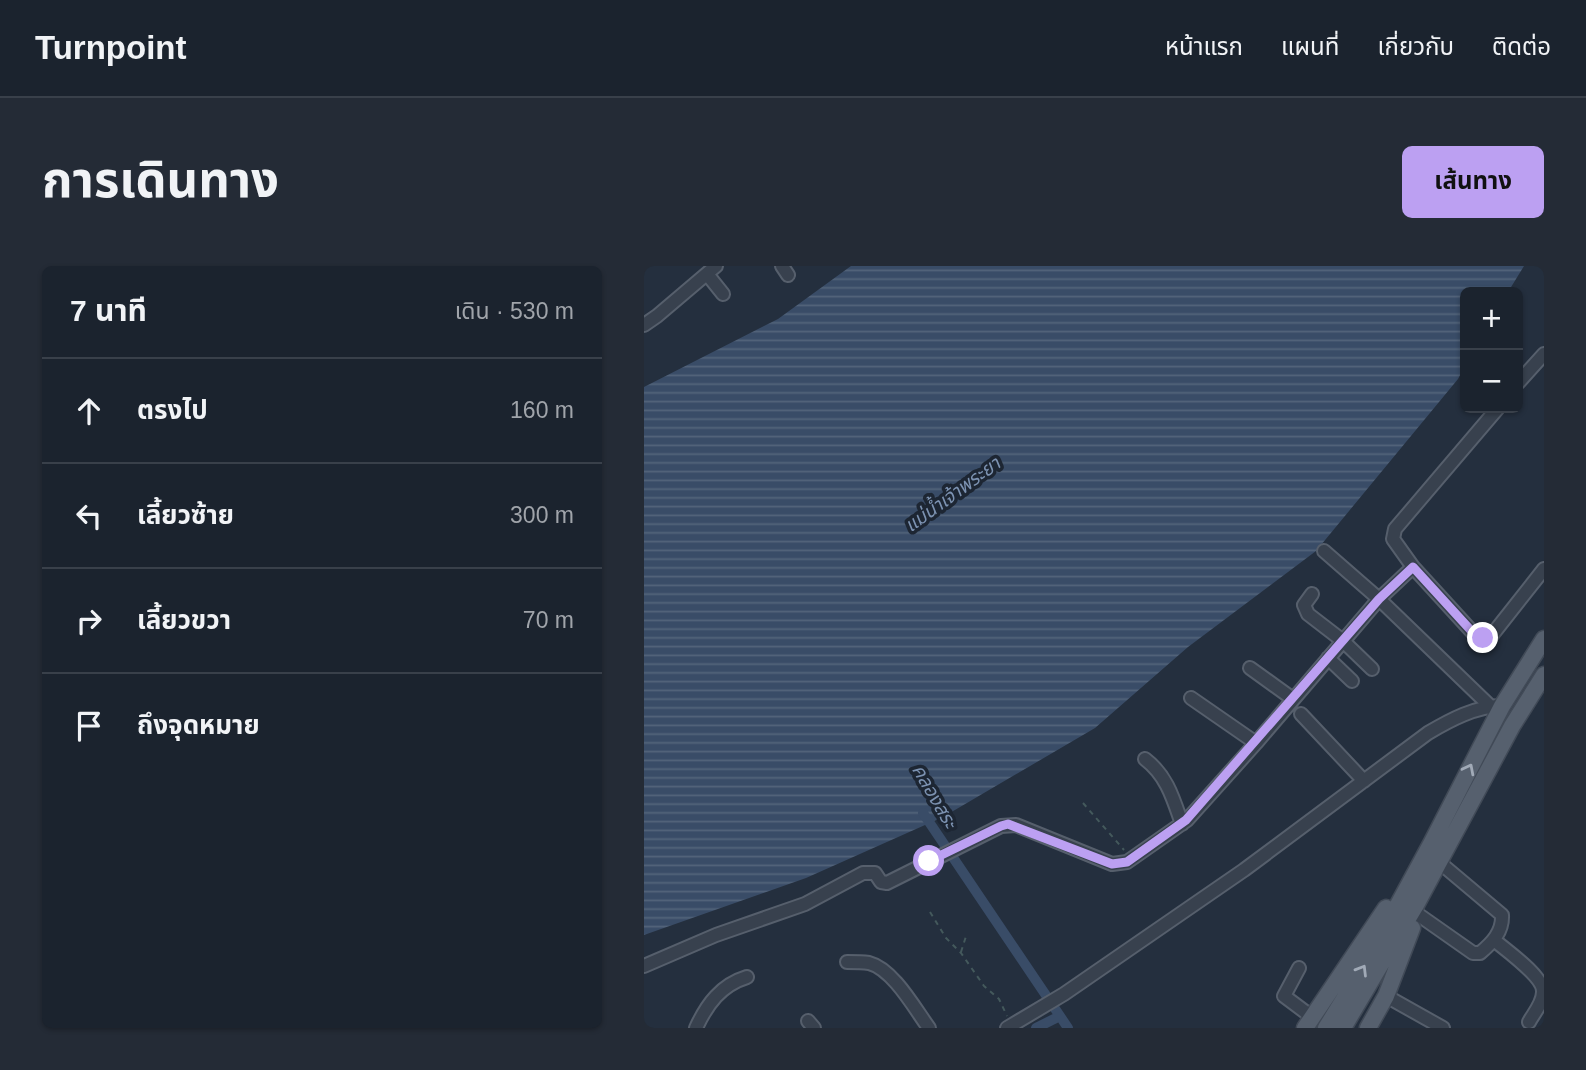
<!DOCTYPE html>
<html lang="th">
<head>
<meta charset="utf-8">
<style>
	body { margin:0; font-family:Arial,"Noto Sans Thai",sans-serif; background:#242b36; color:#f1f3f6 }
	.controls { position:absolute; right:21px; top:21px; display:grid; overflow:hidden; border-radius:10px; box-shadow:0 2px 5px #0004 }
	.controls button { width:63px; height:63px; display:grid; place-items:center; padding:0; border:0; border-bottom:2px solid #39404a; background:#1b232e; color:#f1f3f6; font:35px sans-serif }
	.stop { position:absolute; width:21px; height:21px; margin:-16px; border:5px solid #bca0f2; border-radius:50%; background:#fff }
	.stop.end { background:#bca0f2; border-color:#fff; box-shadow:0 2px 7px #0008 }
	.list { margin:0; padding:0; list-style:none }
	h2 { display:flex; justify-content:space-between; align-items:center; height:91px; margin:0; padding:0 28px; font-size:30px }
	h2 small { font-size:23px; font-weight:400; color:#a0a4aa }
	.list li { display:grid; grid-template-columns:46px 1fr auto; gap:21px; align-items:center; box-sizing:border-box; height:105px; padding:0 28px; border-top:2px solid #39404a }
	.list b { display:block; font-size:26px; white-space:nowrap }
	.list em { font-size:23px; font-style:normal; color:#a0a4aa }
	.icon { flex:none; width:38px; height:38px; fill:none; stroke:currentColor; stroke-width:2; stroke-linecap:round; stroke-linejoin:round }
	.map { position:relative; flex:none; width:900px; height:762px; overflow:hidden; border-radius:10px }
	header { display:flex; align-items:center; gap:42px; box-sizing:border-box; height:98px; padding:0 35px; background:#1b232e; border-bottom:2px solid #39404a }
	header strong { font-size:33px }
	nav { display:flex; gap:38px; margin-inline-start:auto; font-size:24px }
	.intro { display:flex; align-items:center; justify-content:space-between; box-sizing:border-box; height:168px; padding:0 42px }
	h1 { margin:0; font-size:49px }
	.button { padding:18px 32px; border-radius:10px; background:#bca0f2; color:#111; font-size:24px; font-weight:700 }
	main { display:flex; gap:42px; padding:0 42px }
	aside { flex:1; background:#1b232e; border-radius:10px; box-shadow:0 2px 5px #0004 }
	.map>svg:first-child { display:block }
	.water { fill:url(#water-rules) }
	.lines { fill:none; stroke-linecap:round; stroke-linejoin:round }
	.canal { stroke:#394c67; stroke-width:10 }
	.minor-casing { stroke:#565f6c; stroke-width:16 }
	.major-casing { stroke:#414a57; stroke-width:19 }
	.path { stroke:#44595c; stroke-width:2; stroke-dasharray:5 5; stroke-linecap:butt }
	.minor { stroke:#38414e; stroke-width:12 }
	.major { stroke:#56606e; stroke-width:16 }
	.oneway { stroke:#a1aab7 }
	.route { stroke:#bca0f2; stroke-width:9 }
	.labels { text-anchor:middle; stroke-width:7; stroke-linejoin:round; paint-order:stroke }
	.water-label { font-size:19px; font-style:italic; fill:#7c92b1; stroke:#1d2633 }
</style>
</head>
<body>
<header>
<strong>Turnpoint</strong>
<nav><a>หน้าแรก</a><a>แผนที่</a><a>เกี่ยวกับ</a><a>ติดต่อ</a></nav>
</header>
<div class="intro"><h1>การเดินทาง</h1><a class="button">เส้นทาง</a></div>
<main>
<aside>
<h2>7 นาที<small>เดิน · 530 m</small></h2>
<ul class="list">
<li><svg class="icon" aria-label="ahead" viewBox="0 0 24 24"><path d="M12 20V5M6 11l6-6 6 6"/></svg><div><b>ตรงไป</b></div><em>160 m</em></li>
<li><svg class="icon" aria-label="left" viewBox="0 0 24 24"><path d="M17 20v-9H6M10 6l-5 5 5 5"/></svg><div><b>เลี้ยวซ้าย</b></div><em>300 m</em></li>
<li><svg class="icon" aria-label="right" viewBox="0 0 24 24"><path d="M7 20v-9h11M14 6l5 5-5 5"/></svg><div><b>เลี้ยวขวา</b></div><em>70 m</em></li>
<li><svg class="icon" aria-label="arrive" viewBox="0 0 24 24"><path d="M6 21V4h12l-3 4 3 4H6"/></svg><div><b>ถึงจุดหมาย</b></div></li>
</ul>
</aside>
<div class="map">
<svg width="900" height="762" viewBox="0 0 900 762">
	<defs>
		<pattern id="water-rules" width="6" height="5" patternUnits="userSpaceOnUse" patternTransform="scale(1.75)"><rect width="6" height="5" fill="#394c67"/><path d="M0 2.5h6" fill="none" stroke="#53647b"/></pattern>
	</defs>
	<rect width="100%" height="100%" fill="#242f3e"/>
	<path class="water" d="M207,0H880L864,26H821V100L814,113L672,285L544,381L451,462L299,551L162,612L0,669V121L134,53Z"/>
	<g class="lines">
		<path class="canal" d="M279,547L424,762
			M392,762L416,750"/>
		<defs>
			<path id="minor" d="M138,0L144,9
				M63,8L79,28
				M0,59L13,50L72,0
				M874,117L900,88
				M680,285L735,333L846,440
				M769,301L832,370L839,371L848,369L900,303
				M668,328L660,339L664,348L699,375L728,403
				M684,392L708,415
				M606,402L649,433
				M547,432L612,477
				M657,448L720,515
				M501,493C523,510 529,532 538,558
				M772,647L829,687H836C848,677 859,666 858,649L795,596
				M850,674C862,684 900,711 899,726C899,737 890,747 885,756
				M203,696C210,696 218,696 225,697C249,703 271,743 285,762
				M0,700L72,669L161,638L219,607H231L237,616L243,617L357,560L372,559L468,598L483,596L543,554L612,477L735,333L769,301L749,273L751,263L854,142
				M655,702L640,730L668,751
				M742,730L799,762
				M164,755L170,762
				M52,762C63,738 77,719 103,711
				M363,762L420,728L600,604L784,467C806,454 832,440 858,440"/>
			<path id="major" d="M661,762L742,642
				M682,762L723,696L788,576L858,440L900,373
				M699,762L772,639L868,460L900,409
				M724,762L742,730L768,662"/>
		</defs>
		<use href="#minor" class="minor-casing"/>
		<use href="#major" class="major-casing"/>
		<path class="path" d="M439,537L480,584
			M286,646L302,672L317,687L340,720L355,733L363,750
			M317,686L323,667"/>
		<use href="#minor" class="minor"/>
		<use href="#major" class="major"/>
	</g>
	<defs><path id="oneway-chevron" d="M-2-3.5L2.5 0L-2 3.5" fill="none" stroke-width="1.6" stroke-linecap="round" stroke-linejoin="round" transform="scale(1.75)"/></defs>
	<g class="oneway">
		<use href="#oneway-chevron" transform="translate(825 503) rotate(-63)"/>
		<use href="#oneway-chevron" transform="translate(718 704) rotate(-59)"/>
	</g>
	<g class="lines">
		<path class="route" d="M285,595L357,560L364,558L468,598L483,596L542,554L735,333L769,301L832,370L839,372"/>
	</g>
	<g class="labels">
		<g class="water-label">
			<text transform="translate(308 228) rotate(-36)" y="7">แม่น้ำเจ้าพระยา</text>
			<text transform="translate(291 530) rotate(60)" y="7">คลองสระ</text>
		</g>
	</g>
</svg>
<div class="controls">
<button>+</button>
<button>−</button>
</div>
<div class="stop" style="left:285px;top:595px"></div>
<div class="stop end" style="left:839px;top:372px"></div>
</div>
</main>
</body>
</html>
